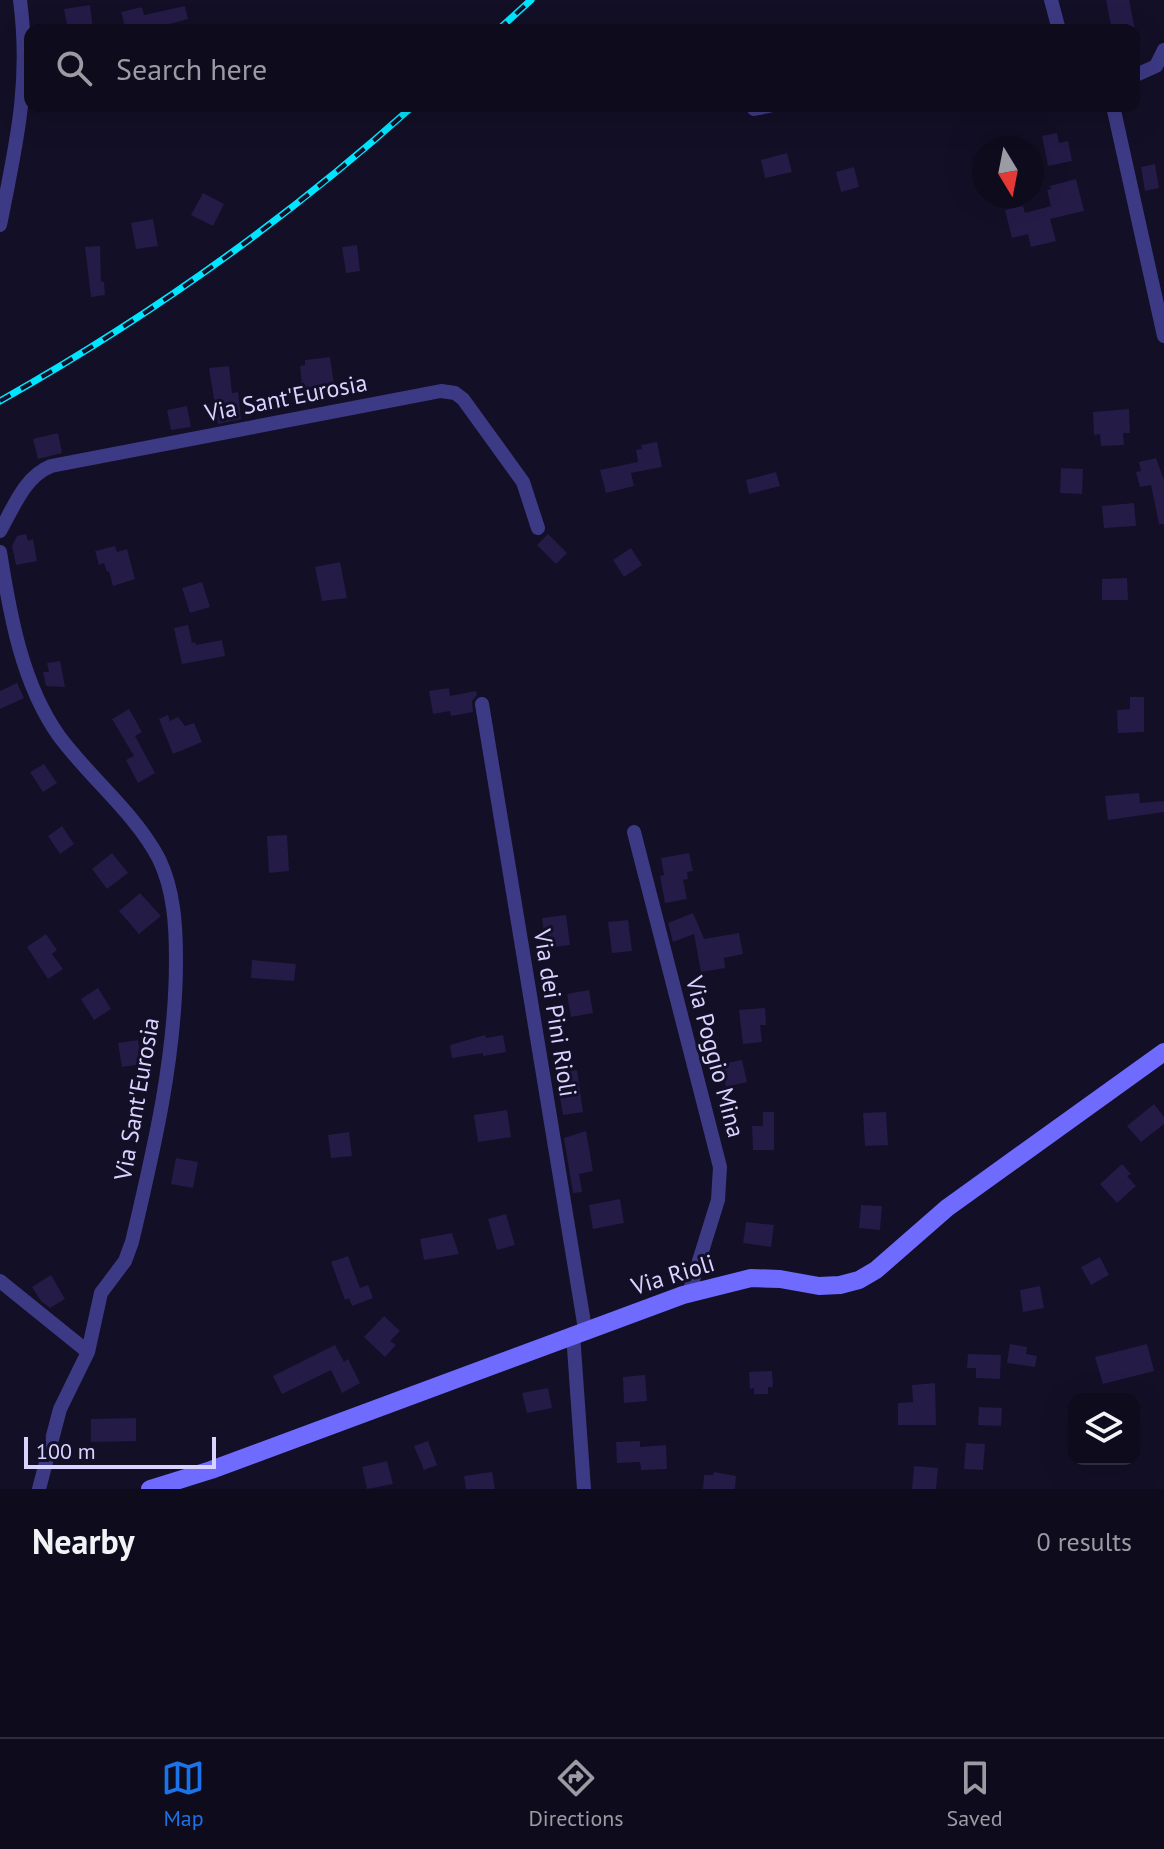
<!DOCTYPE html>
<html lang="en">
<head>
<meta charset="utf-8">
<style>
	body { margin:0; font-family:"PT Sans",sans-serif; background:#171425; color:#f1f3f6 }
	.controls { position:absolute; right:24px; bottom:24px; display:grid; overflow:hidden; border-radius:16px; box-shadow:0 8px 32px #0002 }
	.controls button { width:72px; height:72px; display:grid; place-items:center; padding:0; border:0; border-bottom:2px solid #2e2b3b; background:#0e0b1c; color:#f1f3f6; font:40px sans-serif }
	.compass { position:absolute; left:972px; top:136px; width:72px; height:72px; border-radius:50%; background:#0e0b1c; box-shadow:0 8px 32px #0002; rotate:170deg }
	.scale { position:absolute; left:24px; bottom:20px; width:192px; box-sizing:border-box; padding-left:8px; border:4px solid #d9d4ff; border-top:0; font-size:22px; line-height:28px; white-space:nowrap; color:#d9d4ff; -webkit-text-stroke:6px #130f26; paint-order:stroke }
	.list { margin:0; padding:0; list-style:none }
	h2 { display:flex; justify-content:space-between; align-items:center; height:104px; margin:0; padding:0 32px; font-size:34px }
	h2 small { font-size:26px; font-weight:400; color:#9b9ba3 }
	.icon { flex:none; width:44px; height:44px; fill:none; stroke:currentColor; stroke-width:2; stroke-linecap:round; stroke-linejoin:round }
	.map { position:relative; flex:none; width:1164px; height:1489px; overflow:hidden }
	.search { position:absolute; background:#0e0b1c; box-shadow:0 8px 32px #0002; left:24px; right:24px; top:24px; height:88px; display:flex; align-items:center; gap:20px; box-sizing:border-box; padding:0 28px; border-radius:16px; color:#9b9ba3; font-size:30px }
	.sheet { height:248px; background:#0e0b1c }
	nav { display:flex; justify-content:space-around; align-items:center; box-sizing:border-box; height:112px; border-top:2px solid #2e2b3b; background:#0e0b1c; font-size:22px; color:#9b9ba3 }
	nav a { display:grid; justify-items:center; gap:4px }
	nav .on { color:#1a73e8 }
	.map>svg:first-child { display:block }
	.building { fill:#241b47 }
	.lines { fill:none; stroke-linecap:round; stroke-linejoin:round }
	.minor { stroke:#3d3a85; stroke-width:14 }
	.secondary { stroke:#6f6bff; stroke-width:18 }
	.rail-casing { stroke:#00e5ff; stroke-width:7 }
	.rail { stroke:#130f26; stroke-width:4; stroke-dasharray:12; stroke-linecap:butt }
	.labels { text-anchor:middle; stroke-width:6; stroke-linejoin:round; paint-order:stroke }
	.street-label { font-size:24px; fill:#d9d4ff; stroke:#130f26 }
</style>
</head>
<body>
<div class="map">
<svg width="1164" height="1489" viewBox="0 0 1164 1489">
	<rect width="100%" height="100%" fill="#130f26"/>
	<path class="building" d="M1106,0H1129L1135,30H1112Z
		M90,5L93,30H68L64,9Z
		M185,6L188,19L148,30H126L121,12L142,7L144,15Z
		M1057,133L1059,143L1068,141L1072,161L1048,166L1042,136Z
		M787,153L792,172L765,178L761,160Z
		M1155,164L1159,188L1145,191L1141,167Z
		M854,167L859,187L841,192L836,172Z
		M1076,179L1084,211L1050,219L1056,241L1031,247L1028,234L1012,238L1005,210L1023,206L1025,213L1051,206L1047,190L1051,189L1050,186Z
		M203,193L224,204L213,226L191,215Z
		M153,219L158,246L136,249L131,223Z
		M357,245L360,271L346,273L342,247Z
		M100,246L101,282H104L105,295L91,297L85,247Z
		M330,357L335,391L303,395L300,366L305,365V360Z
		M229,366L232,393L238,392L241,419L218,424L209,368Z
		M187,406L191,427L171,430L167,410Z
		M1129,409L1130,433H1123L1124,445L1101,446L1100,434L1094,435L1093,412Z
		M58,433L62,453L38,459L33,439Z
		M657,442L662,467L631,473L634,486L606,493L600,470L638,462L636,450L642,449L641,445Z
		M1156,458L1164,480V524H1159L1151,485L1140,487L1136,472L1141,471L1139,462Z
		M1061,468L1083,469L1082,494L1060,493Z
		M776,472L780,486L749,494L746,480Z
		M1134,503L1136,526L1104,528L1102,506Z
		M26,534L28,541L33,539L37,561L16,565L12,546L17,536Z
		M548,534L567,553L556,564L537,545Z
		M115,546L117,552L127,549L135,579L113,586L109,571L107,572L104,563L99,565L95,551Z
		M631,548L642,565L624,577L613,560Z
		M340,562L347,598L322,601L315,567Z
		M1127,578L1128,600H1102V579Z
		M202,582L210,607L190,613L182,588Z
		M188,625L192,643L195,642L196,645L222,640L225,656L182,664L174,628Z
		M60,661L65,687L46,686L43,672H49L47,663Z
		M17,683L24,698L0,709V691Z
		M449,688L450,696L476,691L477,695L472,701L473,712L451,716L450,711L433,714L429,691Z
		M1130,697H1144V732L1118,733L1117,710L1130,709Z
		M129,709L142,732L135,736L155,773L138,783L126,760L134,756L112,719Z
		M168,715L170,721L178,717L185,726L194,723L202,742L173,754L159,719Z
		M44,764L57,783L43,792L30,772Z
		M1139,793L1140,803L1164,801V812L1108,820L1105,796Z
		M62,826L74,844L60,854L48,836Z
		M287,835L289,871L269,873L267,836Z
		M112,853L128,873L107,889L92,869Z
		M689,853L693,871L687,872L688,879L683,880L687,899L665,903L660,876L664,875L661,858Z
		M140,893L161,916L139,934L119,911Z
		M693,913L704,939L739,933L743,954L724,958L725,968L701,972L694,934L673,942L668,923Z
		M566,915L570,945L546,948L542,918Z
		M628,920L632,951L612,953L608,922Z
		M46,934L57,950L52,954L63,969L48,979L27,947Z
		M252,960L296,964L294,981L251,978Z
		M98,988L111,1009L94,1020L81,999Z
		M589,990L593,1013L571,1017L567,994Z
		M765,1008L766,1025H760L762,1042L743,1044L739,1010Z
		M485,1035L486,1038L503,1035L506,1052L483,1056V1053L452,1058L450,1045Z
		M138,1040L142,1064L122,1067L118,1043Z
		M742,1060L747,1082L726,1087L721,1064Z
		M577,1070L583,1112L563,1115L556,1074Z
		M1154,1104L1164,1117V1124L1141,1142L1127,1126Z
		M507,1110L511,1137L478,1142L474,1115Z
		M763,1112H774V1150H753L752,1126H763Z
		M886,1112L888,1145L865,1146L863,1113Z
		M586,1131L593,1171L579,1174L582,1192L573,1193L564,1138Z
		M349,1132L352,1156L331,1158L328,1135Z
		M176,1158L198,1162L193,1188L171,1184Z
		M1122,1164L1131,1174L1127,1176L1136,1186L1117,1203L1100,1184Z
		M620,1199L624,1223L593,1229L589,1205Z
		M861,1205L882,1206L880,1230L859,1228Z
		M506,1214L515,1245L497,1250L488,1219Z
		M746,1222L774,1225L771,1247L743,1243Z
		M452,1233L459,1254L424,1260L420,1239Z
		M348,1256L360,1288L368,1285L373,1298L352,1306L349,1298L345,1300L331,1262Z
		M1100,1257L1109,1275L1091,1285L1081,1267Z
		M51,1275L65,1299L50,1308L41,1301L32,1287Z
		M1040,1286L1044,1308L1023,1312L1020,1290Z
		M384,1316L400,1331L390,1341L396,1345L385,1357L364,1337Z
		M1010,1344L1027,1347L1026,1354L1037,1356L1035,1367L1007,1363Z
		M1147,1344L1154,1371L1103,1384L1095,1357Z
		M335,1345L344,1362L348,1359L360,1383L342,1393L331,1370L282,1394L273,1376Z
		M968,1354L1001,1355L1000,1379L976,1378V1368H967Z
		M772,1371L773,1387H768V1394H754V1388L750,1389L749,1372Z
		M645,1375L647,1401L624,1403L623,1377Z
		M935,1383L936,1425H898V1403L913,1402L912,1385Z
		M548,1388L552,1408L527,1413L522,1393Z
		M979,1407L1002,1408L1001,1426L978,1425Z
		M136,1418V1441L91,1442V1419Z
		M428,1441L437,1465L424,1470L414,1446Z
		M640,1441V1447L666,1445L667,1469L641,1470L640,1462L617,1463L616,1442Z
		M966,1443L985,1444L983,1470L964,1469Z
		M387,1461L393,1484L367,1489L362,1467Z
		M914,1466L938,1468L936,1489H912Z
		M492,1472L495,1489H466L464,1476Z
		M714,1472L736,1476L735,1489H703L704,1475H713Z"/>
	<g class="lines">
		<path class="minor" d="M1051,0L1059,30
			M1134,76L1156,66L1164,50
			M1113,106L1164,336
			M754,109L769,106
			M0,225C16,145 31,83 20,0
			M0,531C14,507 24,477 51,466L441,391L455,393L463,399L523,482L538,528
			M0,552C10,615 22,684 59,736C90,778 135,813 159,859C174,890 176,926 176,960C176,1056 154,1149 132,1242L125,1261L101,1293L88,1352L60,1409L39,1489
			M482,704L585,1329
			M634,832L720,1167L718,1200L689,1293
			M0,1281L88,1352
			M573,1334L584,1489"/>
		<path class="secondary" d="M150,1489L211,1470L683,1295L751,1278L780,1279L819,1286L840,1285L859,1280L876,1270L947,1208L1164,1052"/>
		<defs>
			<path id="rail" d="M498,30L531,0
				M0,401C149,317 286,220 413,106"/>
		</defs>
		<use href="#rail" class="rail-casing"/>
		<use href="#rail" class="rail"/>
	</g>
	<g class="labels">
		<g class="street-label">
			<text transform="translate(286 398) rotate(-11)" y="8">Via Sant'Eurosia</text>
			<text transform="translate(555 1013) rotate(81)" y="8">Via dei Pini Rioli</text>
			<text transform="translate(715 1057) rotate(75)" y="8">Via Poggio Mina</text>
			<text transform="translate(137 1099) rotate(-80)" y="8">Via Sant'Eurosia</text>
			<text transform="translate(673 1275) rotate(-17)" y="8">Via Rioli</text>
		</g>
	</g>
</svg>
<div class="controls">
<button><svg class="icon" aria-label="layers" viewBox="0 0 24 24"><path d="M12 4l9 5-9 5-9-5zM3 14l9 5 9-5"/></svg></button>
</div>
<svg class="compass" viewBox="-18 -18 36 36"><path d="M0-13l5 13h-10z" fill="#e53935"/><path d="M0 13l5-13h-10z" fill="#9b9ba3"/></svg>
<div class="scale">100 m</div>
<div class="search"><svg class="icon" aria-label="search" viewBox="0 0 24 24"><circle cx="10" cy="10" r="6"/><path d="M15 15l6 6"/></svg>Search here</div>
</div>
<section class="sheet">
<h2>Nearby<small>0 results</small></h2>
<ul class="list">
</ul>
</section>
<nav>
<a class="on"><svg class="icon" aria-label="map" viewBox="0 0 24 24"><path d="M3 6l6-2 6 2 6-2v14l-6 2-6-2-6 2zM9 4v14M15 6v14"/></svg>Map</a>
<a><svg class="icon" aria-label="directions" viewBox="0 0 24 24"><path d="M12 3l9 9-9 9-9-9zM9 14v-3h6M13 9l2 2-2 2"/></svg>Directions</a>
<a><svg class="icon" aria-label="saved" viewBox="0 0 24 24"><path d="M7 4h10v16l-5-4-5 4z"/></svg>Saved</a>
</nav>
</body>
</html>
